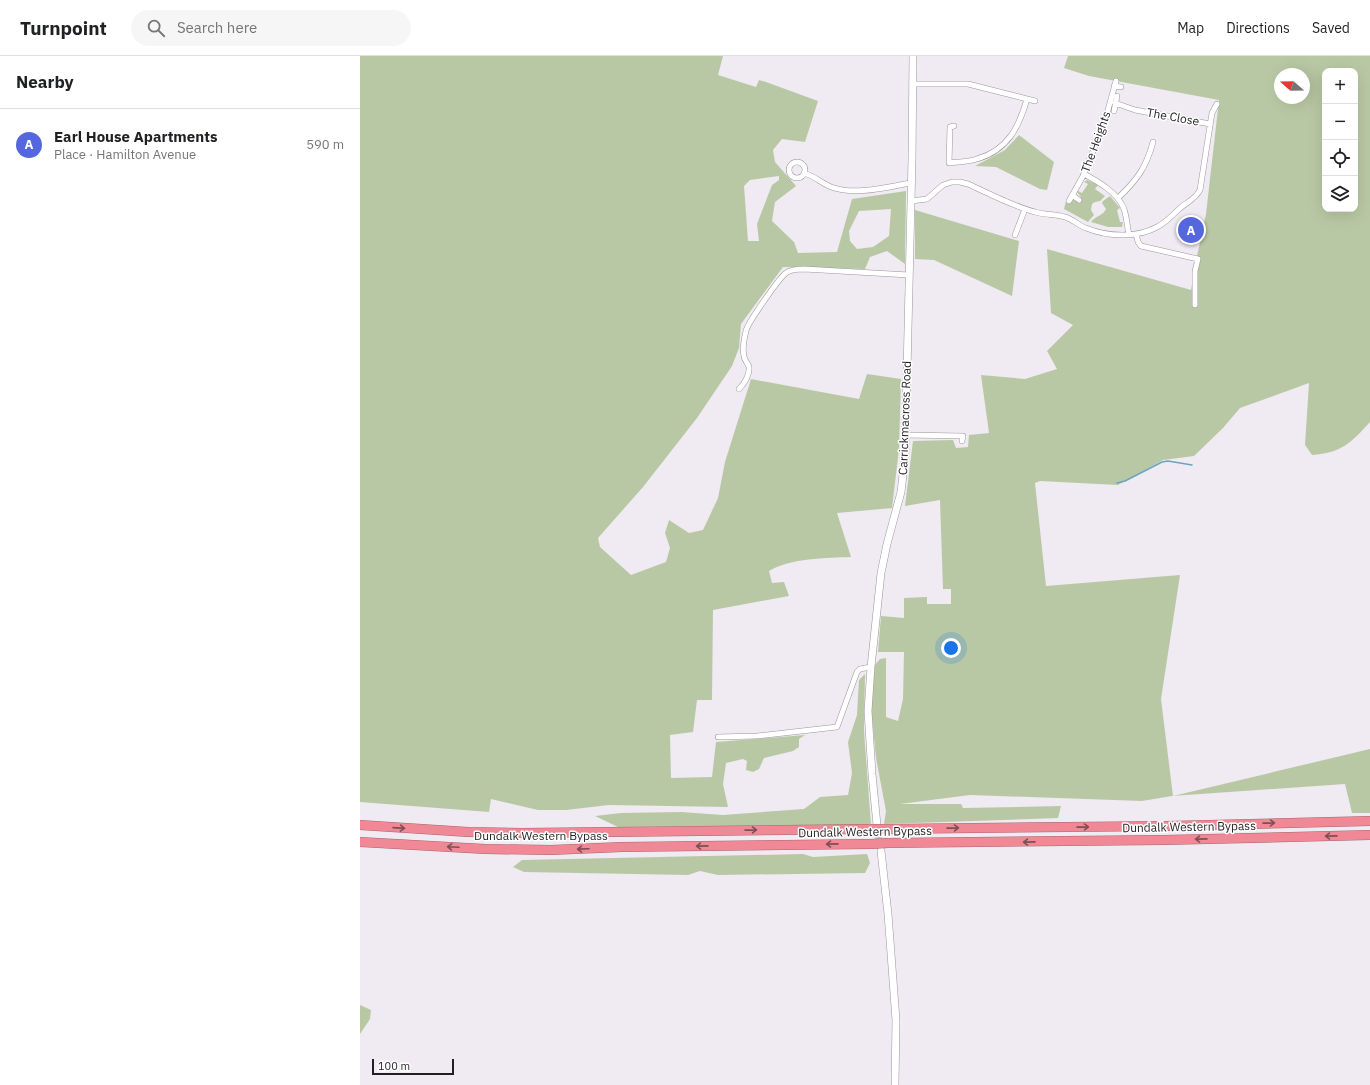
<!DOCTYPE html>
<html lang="en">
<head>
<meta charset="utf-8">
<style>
	body { margin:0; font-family:"IBM Plex Sans",sans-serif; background:#f6f6f6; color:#202124 }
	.controls { position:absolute; right:12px; top:12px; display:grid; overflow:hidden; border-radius:8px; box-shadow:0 4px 16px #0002 }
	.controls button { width:36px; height:36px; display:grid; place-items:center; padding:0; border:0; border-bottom:1px solid #e0e0e0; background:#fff; color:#202124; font:20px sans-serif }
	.compass { position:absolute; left:914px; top:12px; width:36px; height:36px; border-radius:50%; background:#fff; box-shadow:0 4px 16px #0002; rotate:290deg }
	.scale { position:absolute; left:12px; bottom:10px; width:82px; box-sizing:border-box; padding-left:4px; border:2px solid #211f22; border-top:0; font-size:11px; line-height:14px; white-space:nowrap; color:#211f22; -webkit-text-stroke:3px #fff; paint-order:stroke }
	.you { position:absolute; left:591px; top:592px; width:14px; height:14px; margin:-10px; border:3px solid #fff; border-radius:50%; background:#1a73e8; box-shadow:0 0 0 6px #1a73e833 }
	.badge { display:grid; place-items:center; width:26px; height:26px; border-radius:50%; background:#5567dd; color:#fff; font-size:13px; font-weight:700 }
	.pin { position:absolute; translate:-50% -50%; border:2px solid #fff; box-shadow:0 1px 4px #0006 }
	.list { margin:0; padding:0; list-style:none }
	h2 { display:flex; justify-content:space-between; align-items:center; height:52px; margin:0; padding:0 16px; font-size:17px }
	h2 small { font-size:13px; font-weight:400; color:#757577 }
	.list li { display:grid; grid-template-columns:26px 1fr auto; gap:12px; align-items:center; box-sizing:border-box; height:72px; padding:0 16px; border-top:1px solid #e0e0e0 }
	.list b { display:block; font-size:15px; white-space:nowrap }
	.list p { margin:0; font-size:13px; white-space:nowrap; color:#757577 }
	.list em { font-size:13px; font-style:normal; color:#757577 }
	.icon { flex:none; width:22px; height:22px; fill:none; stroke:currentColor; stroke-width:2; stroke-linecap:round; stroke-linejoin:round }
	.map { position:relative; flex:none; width:1010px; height:1029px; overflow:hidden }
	header { display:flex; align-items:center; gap:24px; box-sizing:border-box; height:56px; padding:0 20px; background:#fff; border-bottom:1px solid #e0e0e0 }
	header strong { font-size:19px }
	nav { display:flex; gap:22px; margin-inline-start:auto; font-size:14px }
	.search { width:280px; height:36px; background:#f6f6f6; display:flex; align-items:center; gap:10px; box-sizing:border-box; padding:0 14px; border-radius:22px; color:#757577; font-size:15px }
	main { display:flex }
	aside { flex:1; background:#fff }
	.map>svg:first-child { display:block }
	.green { fill:#b9c8a4; fill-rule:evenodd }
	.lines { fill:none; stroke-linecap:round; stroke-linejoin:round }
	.stream { stroke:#6aa4c1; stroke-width:1.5 }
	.secondary-tunnel { stroke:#c7c1c8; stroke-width:7; stroke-dasharray:7 3.5; stroke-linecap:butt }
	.minor-casing { stroke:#9b969d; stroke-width:6 }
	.secondary-casing { stroke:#9b969d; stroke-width:8 }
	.motorway-casing { stroke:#a8646d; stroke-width:10 }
	.minor { stroke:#fff; stroke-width:5 }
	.secondary { stroke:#fff; stroke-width:7 }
	.motorway { stroke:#f08995; stroke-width:9 }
	.motorway-bridge-casing { stroke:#a8646d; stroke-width:10; stroke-linecap:butt }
	.motorway-bridge { stroke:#f08995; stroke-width:9 }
	.oneway { stroke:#7e4f56 }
	.labels { text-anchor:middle; stroke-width:3; stroke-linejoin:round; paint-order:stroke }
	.street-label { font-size:12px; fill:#211f22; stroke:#fff }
</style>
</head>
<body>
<header>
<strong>Turnpoint</strong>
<div class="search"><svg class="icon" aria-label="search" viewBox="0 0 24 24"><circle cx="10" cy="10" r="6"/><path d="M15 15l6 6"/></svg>Search here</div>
<nav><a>Map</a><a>Directions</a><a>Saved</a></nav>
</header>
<main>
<aside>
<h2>Nearby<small></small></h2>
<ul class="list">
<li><span class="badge">A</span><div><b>Earl House Apartments</b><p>Place · Hamilton Avenue</p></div><em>590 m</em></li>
</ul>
</aside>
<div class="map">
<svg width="1010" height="1029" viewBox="0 0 1010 1029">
	<rect width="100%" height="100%" fill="#f0eaf2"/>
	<path class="green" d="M0,0H363L358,19L396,31L399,24L406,26L458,45L445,86L422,83L413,94L415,106L436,130L415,146L412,165L434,186L438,197L477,196L492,143L546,135L545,208L527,195L510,201L505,213L423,211L381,268L379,292L372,310L337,362L283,431L238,482L240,491L271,519L306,506L310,492L305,477L309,464L329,477L343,474L358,442L365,406L391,323L499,343L507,318L541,323L539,393L532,452L477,457L491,501C467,502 430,502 409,515L412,527L424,526L429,540L353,554L352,644H337L333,676L310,679L311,722L352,721L356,686L445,679L439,683V691L433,695L404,702L399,713L393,716L386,714L387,705L383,703L366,707L363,728L368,751L249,749L206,754H178L131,743L129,756L0,746ZM419,120V124L412,129L397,168L399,185H388L384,130L390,124ZM531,153L529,180L513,191L497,193L490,185L489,175L499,155Z
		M708,0H1010V366C991,387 981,397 952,399L945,389L949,327L880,352L863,372L834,400L803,404L758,429L680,425L675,427L686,530L820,519L801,643L813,740L1010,693V757H992L985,728L812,740L782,745L610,739L540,748H601L603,752L701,750L698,762L524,768L526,755L516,702L512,661V639L515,609L520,603L526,602V661L538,665L543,643L544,596H518L521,560L544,562V542L567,541V548H591V533H583L580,444L545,450L553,385L593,384L596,392L608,391L609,379L629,377L621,319L665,323L697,313L687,295L713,269L691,257L687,193L831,234L837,200L846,158L859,44L729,20L704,12ZM965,15H995V153H965ZM920,18H944V42H920Z
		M659,79L694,106L687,134L680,133L636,111L615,110L645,94Z
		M727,124L738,129L735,133L745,140L740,145L735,146L732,148L731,154L734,159L728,166L704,153L706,145L710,146L713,144L719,146L721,141L717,136L718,135L722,137L728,128L724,126Z
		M750,140L760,152L757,154L760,166H763L762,171H748L731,166C735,160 743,160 746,153L742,147L743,145Z
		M555,154L659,185L652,240L574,204L555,203Z
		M505,618L504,675L511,769L258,771L235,760L261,757L321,756L363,759L444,753L460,741L488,739L492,717L488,686L497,659L499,624Z
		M443,798L453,801L507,798L510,807L505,817L358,819L340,815L328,819L164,816L153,811L162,804Z
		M0,949L11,954L10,963L0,978Z"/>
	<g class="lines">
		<path class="stream" d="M757,427L765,425L802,406L808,405L832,409"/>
		<path class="secondary-tunnel" d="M517,769L520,792"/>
		<defs>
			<path id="minor" d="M553,28H608L675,45
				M754,30L761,31
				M755,47L775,54L850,68
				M754,55L757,40
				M594,70L590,71L589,107C598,106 609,106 617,103C648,94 659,71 667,43
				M429 114a8 8 0 1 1 16 0a8 8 0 1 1-16 0Z
				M444,117C454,120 462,127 471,131C496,140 526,131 551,127
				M724,118C739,126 758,137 764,153C767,162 767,170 769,179
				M712,139L719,144
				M758,142C777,124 786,112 793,86
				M551,145L567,143L583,129L592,126H600L608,128C630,138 652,150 675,156C685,159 696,158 705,161C713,163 719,170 726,172C748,181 777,182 797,171C805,167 812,160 818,154C826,146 835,144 840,134L852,57L857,48
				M709,145L723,120L725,114L743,72L756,25
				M776,178L778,186L781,190L838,203L835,215V249
				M655,179L665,153
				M379,333C384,328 390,319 389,311C388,307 384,304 384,300C382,292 384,283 386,275C387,268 419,222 426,217C431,213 438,213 444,213L549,219
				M546,379L603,380L602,385
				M358,681L397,680L477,671L497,616L500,613L511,611"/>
			<path id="secondary" d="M517,769L512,718L508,655L511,611L521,517L527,488L541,436L545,401L552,103L553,0
				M521,795L528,858L536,964L535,1029"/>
			<path id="motorway" d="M0,769L108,776L162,777L510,773
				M526,773L807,770L1010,765
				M0,786L125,793L191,794L262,791L511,788
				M528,787L804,784L1010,779"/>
		</defs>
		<use href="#minor" class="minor-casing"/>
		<use href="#secondary" class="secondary-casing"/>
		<use href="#motorway" class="motorway-casing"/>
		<use href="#minor" class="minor"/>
		<use href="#secondary" class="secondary"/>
		<use href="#motorway" class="motorway"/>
		<defs>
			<path id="motorway-bridge" d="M510,773H526
				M511,788L528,787"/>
		</defs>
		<use href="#motorway-bridge" class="motorway-bridge-casing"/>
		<use href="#motorway-bridge" class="motorway-bridge"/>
	</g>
	<defs><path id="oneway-shaft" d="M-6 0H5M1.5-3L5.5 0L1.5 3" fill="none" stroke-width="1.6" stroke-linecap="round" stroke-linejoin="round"/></defs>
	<g class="oneway">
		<use href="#oneway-shaft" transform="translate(909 767) rotate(-1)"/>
		<use href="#oneway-shaft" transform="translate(723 771) rotate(-1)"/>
		<use href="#oneway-shaft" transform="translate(39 772) rotate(4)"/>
		<use href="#oneway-shaft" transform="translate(593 772) rotate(-1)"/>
		<use href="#oneway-shaft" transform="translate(391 774) rotate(-1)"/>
		<use href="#oneway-shaft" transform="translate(971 780) rotate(179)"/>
		<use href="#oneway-shaft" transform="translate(841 783) rotate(179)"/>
		<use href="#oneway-shaft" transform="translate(669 786) rotate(179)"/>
		<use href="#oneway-shaft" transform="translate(472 788) rotate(179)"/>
		<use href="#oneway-shaft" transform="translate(342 790) rotate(179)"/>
		<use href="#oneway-shaft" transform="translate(93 791) rotate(-177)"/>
		<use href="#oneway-shaft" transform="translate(223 793) rotate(178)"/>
	</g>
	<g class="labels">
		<g class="street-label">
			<text transform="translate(813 61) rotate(10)" y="4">The Close</text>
			<text transform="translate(736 86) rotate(-70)" y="4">The Heights</text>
			<text transform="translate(545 362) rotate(-88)" y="4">Carrickmacross Road</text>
			<text transform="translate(829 771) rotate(-1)" y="4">Dundalk Western Bypass</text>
			<text transform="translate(505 776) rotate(-1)" y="4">Dundalk Western Bypass</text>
			<text x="181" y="784">Dundalk Western Bypass</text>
		</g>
	</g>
</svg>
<div class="controls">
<button>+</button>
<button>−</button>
<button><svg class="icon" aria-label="locate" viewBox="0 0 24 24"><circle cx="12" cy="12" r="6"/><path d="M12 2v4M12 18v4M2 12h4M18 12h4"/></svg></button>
<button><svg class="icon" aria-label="layers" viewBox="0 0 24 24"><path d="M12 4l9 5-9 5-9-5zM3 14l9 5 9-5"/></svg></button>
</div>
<svg class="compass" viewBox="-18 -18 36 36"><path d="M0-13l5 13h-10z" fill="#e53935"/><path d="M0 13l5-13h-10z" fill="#757577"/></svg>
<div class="scale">100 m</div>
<div class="you"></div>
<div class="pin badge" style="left:831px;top:174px">A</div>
</div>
</main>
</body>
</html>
